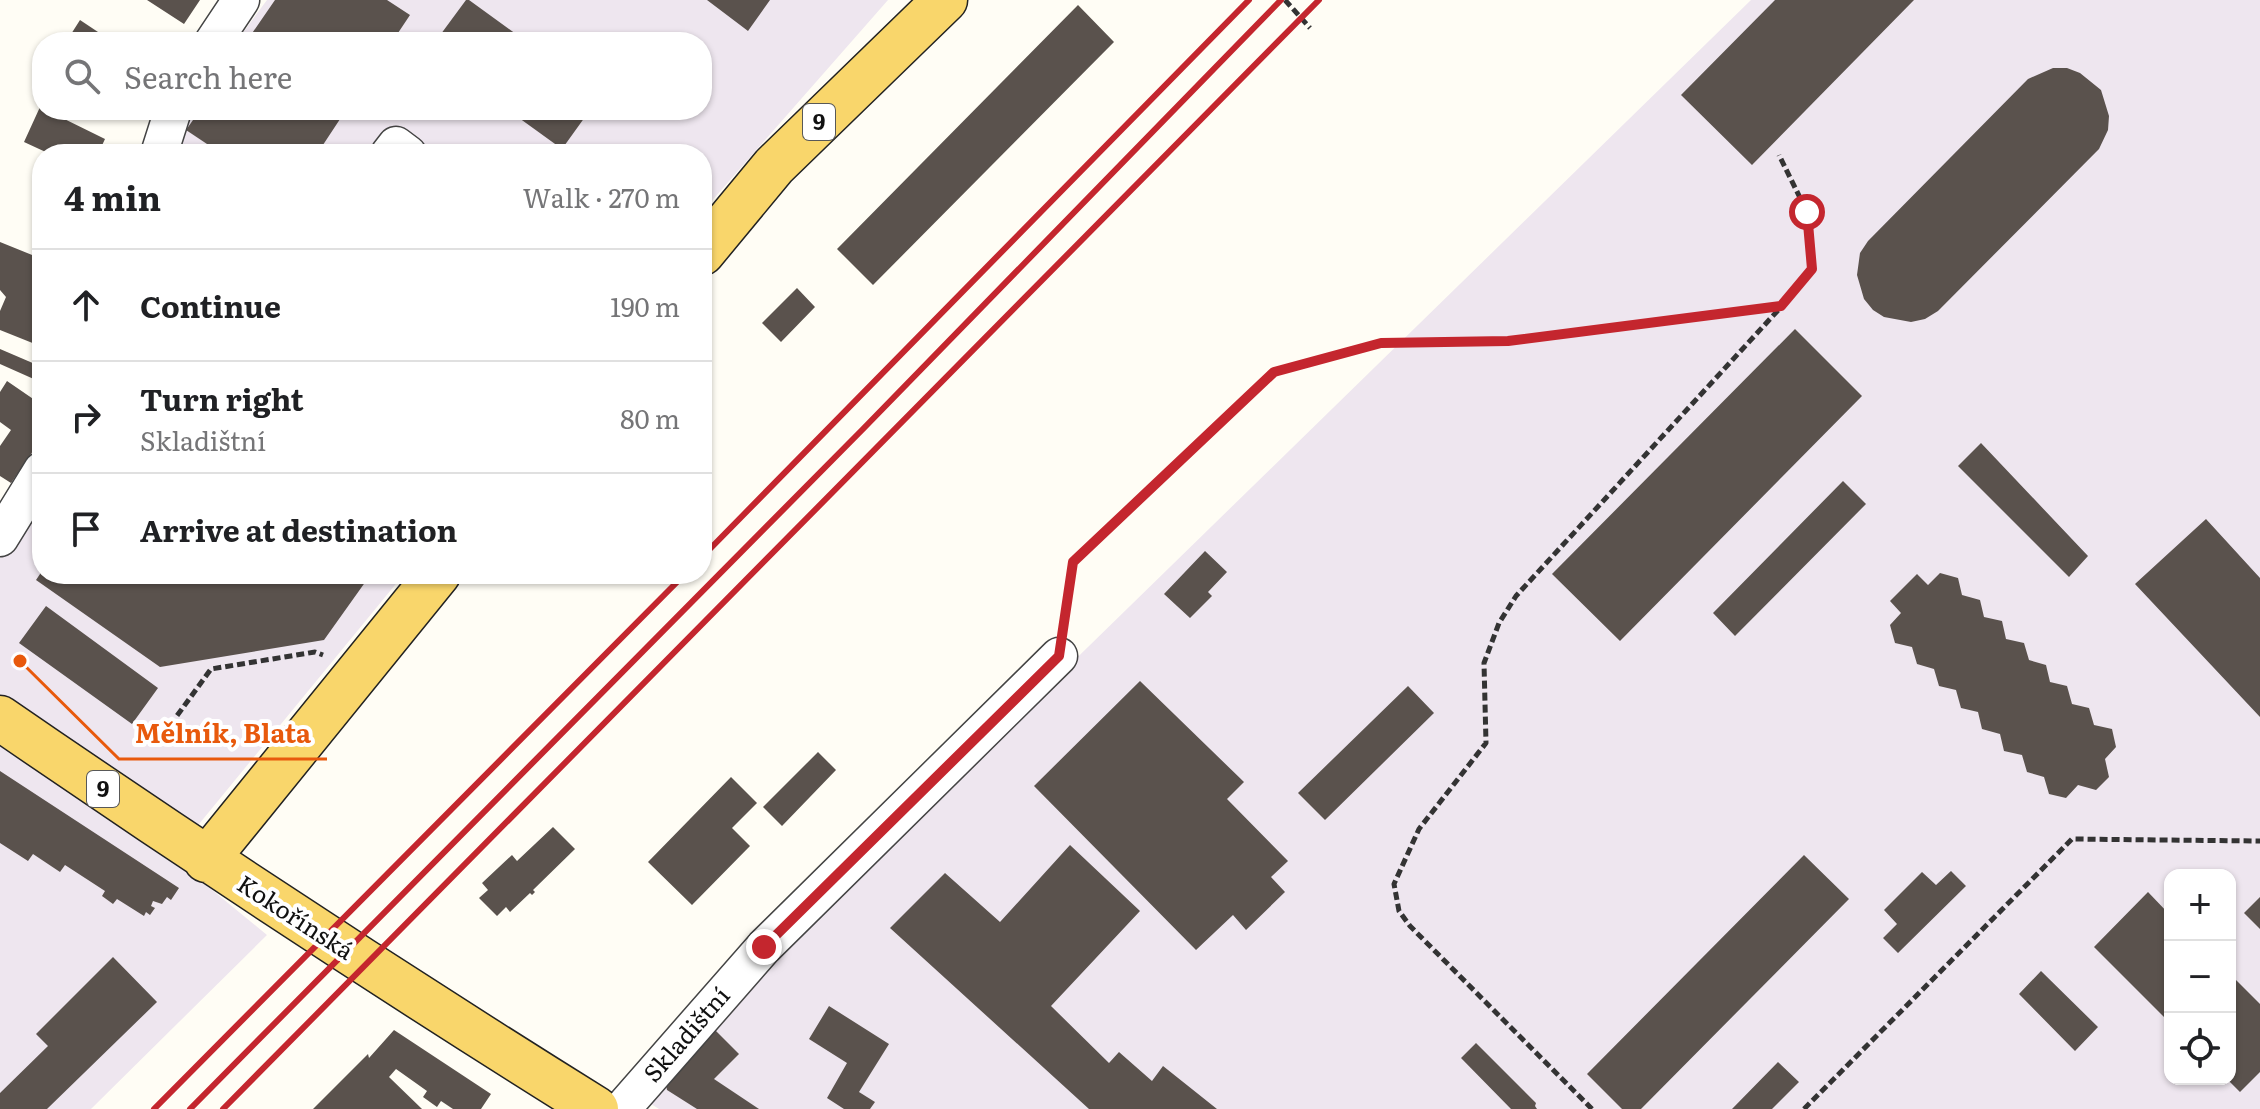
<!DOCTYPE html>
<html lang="en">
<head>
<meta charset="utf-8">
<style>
	body { margin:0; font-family:Literata,serif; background:#f2f2f2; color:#202124 }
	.controls { position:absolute; right:24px; bottom:24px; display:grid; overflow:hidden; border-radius:16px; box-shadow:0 2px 6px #0004 }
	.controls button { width:72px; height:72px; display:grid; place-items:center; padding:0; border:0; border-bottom:2px solid #e0e0e0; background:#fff; color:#202124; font:40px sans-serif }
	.stop { position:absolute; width:24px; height:24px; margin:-18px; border:6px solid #c4262e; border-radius:50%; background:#fff }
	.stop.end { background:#c4262e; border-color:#fff; box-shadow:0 2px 8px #0008 }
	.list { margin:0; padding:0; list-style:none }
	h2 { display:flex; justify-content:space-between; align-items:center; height:104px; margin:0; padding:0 32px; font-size:34px }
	h2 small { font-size:26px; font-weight:400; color:#757577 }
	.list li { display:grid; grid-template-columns:52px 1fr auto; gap:24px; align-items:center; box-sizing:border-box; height:112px; padding:0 32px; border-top:2px solid #e0e0e0 }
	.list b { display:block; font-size:30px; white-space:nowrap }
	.list p { margin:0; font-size:26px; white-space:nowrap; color:#757577 }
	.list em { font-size:26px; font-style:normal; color:#757577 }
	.icon { flex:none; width:44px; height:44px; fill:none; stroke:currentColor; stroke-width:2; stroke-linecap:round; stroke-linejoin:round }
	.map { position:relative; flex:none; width:2260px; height:1109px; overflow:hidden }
	.search { position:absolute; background:#fff; box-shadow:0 2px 6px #0004; left:32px; top:32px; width:680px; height:88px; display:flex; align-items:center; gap:20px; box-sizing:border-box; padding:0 28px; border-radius:32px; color:#757577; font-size:30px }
	.panel { position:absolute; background:#fff; box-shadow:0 2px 6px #0004; left:32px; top:144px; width:680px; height:440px; border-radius:32px }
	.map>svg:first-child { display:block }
	.industrial { fill:#eee6ef; fill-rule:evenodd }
	.building { fill:#5a524d }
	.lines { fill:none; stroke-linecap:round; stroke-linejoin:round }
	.minor-casing { stroke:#444; stroke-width:39 }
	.major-casing { stroke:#222; stroke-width:47 }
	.path { stroke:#333; stroke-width:5; stroke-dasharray:8 4; stroke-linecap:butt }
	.minor { stroke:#fff; stroke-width:36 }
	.major { stroke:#f9d66b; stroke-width:44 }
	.rail { stroke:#c4262e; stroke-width:6 }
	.route { stroke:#c4262e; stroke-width:10 }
	.labels { text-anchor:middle; stroke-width:8; stroke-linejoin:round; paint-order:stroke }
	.shield { fill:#fff; stroke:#585858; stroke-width:2 }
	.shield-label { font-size:22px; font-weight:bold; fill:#111 }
	.street-label { font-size:24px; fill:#111; stroke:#fff }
	.leader { fill:none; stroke:#e8590c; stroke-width:3 }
	.callout-dot { fill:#e8590c; stroke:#fff; stroke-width:3 }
	.callout-label { font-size:26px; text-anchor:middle; font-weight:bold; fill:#e8590c; stroke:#fff; stroke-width:8; stroke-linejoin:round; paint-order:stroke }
</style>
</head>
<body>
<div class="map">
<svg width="2260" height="1109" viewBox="0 0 2260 1109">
	<rect width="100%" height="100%" fill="#fffdf5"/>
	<path class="industrial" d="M267,0H888L702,212V154H168L185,110H702V42H236Z
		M1751,0H2260V1109H659L632,1092ZM2170,875H2230V1079H2170Z
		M42,477V574H404L172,857L267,935L91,1109H0V535Z"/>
	<path class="building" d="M147,0H200L184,24Z
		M275,0H387L410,15L392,42H246Z
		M466,0H469L527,42H435Z
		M707,0H770L748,31Z
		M1775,0H1914L1752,165L1681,95Z
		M1078,5L1114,42L873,285L837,249Z
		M80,20L113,42H66Z
		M2053,68H2067L2080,73L2101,90L2109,116L2108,130L2099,149L1938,311L1925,319L1911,322L1884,317L1873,310L1864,299L1857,275L1860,253L1868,241L2028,79Z
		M40,107L105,139L98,154H50L24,142Z
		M200,110H346L317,154H222L186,130Z
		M508,110H590L562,149Z
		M0,242L42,259V328L35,344L0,330V311L6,297L0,290Z
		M797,288L815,307L781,342L762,323Z
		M1795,329L1862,396L1620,641L1552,574Z
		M0,349L42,367L36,380L0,364Z
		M7,381L42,405V438L11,483L0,476V446L11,430L0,422V392Z
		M1981,443L2088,556L2069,577L1958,466Z
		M1843,481L1866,504L1735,636L1713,613Z
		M2206,519L2260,578V717L2135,584Z
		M1205,551L1227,572L1208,592L1212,596L1190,618L1164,594Z
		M42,571V574H371L324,640L160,667L36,580Z
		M1940,573L1958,578L1962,595L1980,600L1984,617L2002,621L2006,639L2024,643L2029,660L2046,665L2050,682L2067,686L2072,704L2089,708L2094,725L2112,729L2116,747L2105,759L2109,777L2096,790L2078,785L2066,798L2049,794L2044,777L2027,772L2022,755L2004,751L2000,734L1982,729L1978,712L1961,708L1956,690L1939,686L1934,669L1917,664L1912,647L1895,643L1890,625L1901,613L1890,601L1917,574L1928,585Z
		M46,606L158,688L132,724L19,643Z
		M1140,681L1244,782L1227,799L1288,861L1271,877L1285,892L1246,930L1233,915L1196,950L1034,786Z
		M1408,686L1434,713L1325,820L1298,793Z
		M818,752L836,770L782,826L763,807Z
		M0,771L179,888L171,900L167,897L162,904L153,901L151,906L155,908L150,915L146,912L144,916L117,899L113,904L102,896L105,891L65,865L60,872L33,854L28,861L0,843Z
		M731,777L757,803L732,828L750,846L692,905L648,862Z
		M553,827L575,849L533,890L535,892L532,895L530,893L510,912L506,907L497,916L479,898L488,890L482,883L512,855L517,861Z
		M1070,845L1140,911L1051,1006L1109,1063L1119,1052L1152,1081L1163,1066L1217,1109H1089L890,928L945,873L1000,922Z
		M1804,855L1849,899L1641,1109H1622L1587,1074Z
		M1951,871L1966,886L1898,953L1883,938L1897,924L1884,910L1922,872L1936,885Z
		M2148,892L2170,915V1023L2094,947Z
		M2260,897V929L2244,913Z
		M113,957L157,1002L47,1109H0V1093L48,1046L36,1034Z
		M2041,971L2098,1027L2075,1051L2019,994Z
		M2230,974L2260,1004V1072L2240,1092L2227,1079H2230Z
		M829,1006L889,1044L859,1092L875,1102L870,1109H844L827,1098L847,1063L809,1039Z
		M394,1030L491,1094L481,1109H453L441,1101L437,1107L423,1097L427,1091L396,1069L389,1077L422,1109H313L368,1054L369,1058Z
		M715,1030L739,1054L714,1079L759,1109H697L667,1090L665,1080Z
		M1476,1043L1536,1103L1535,1106L1537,1109H1511L1461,1058Z
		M1778,1062L1799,1082L1772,1109H1732Z"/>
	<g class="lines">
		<defs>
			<path id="minor" d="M213,42L241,0
				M159,154L173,110
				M389,154L396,145L408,154
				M0,538L42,470
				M622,1109L764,947L1059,656"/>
			<path id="major" d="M702,253L774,166L945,0
				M0,718C196,853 394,983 596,1109
				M206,860L438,574"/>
		</defs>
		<use href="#minor" class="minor-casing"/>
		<use href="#major" class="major-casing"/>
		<path class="path" d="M1285,0L1310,28
			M1064,623L1073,562L1274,372L1381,343L1508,341L1781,306L1812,269L1807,212L1779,155
			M163,735L211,669L315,652L323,655
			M1592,1109L1410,926L1399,911L1394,884L1419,829L1486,743L1484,663L1499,623L1516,596L1781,307
			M1804,1109L2072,839L2260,841"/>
		<use href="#minor" class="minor"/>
		<use href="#major" class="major"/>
		<path class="rail" d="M702,557L1249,0
			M154,1109L685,574
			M190,1109L863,429L1281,0
			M223,1109L1319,0"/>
	</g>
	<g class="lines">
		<path class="route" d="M764,947L1059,656L1073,562L1274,372L1381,343L1508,341L1781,306L1812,269L1807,212"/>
	</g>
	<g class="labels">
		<g class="shield">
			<rect x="803" y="104" width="32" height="36" rx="6"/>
			<rect x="87" y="771" width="32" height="36" rx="6"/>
		</g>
		<g class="shield-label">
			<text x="819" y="130">9</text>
			<text x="103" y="797">9</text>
		</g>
		<g class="street-label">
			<text transform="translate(295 918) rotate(33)" y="8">Kokořínská</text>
			<text transform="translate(687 1035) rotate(-49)" y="8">Skladištní</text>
		</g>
	</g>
	<path class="leader" d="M20 661L119 759H327"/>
	<circle class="callout-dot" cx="20" cy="661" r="8"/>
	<g class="callout-label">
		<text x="223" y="743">Mělník, Blata</text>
	</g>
</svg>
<div class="controls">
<button>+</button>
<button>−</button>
<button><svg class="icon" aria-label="locate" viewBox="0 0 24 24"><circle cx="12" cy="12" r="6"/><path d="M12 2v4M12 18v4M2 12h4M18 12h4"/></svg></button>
</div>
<div class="stop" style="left:1807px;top:212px"></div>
<div class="stop end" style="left:764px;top:947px"></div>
<div class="search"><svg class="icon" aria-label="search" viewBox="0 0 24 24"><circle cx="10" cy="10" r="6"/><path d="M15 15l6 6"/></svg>Search here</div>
<section class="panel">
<h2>4 min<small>Walk · 270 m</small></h2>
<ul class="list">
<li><svg class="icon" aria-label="ahead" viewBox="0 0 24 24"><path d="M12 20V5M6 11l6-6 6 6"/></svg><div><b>Continue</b></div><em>190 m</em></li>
<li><svg class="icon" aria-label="right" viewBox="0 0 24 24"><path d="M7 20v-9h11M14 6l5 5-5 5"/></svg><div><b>Turn right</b><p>Skladištní</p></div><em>80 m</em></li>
<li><svg class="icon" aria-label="arrive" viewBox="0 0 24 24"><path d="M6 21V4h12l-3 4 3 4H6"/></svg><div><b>Arrive at destination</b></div></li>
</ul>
</section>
</div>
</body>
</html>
